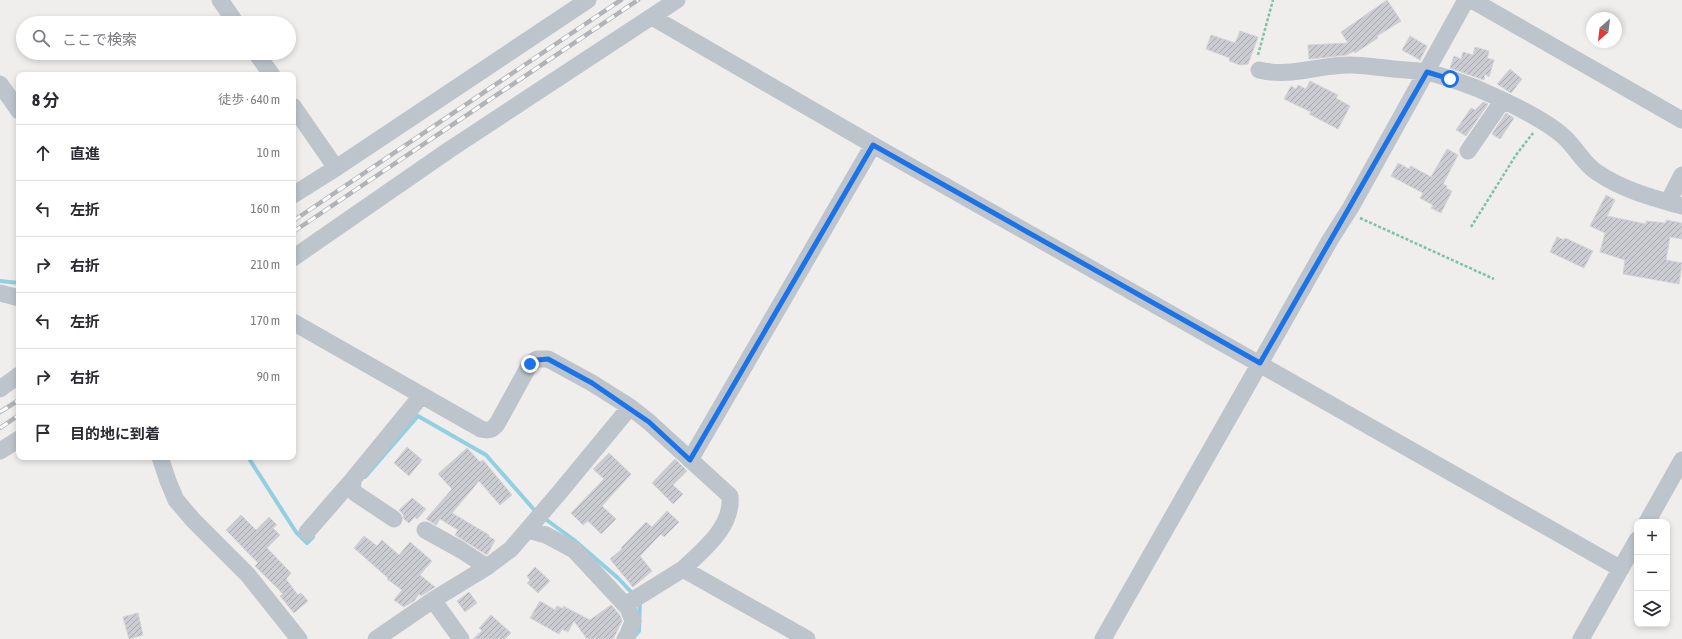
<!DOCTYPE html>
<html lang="ja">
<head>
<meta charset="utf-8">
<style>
	body { margin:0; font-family:"Asap Condensed","Noto Sans JP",sans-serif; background:#f2f2f3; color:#2b2b33 }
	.controls { position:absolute; right:12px; bottom:12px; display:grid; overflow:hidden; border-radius:8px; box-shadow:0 2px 6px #0003 }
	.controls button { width:36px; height:36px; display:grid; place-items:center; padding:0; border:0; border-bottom:1px solid #e1e1e2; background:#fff; color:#2b2b33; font:20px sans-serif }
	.compass { position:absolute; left:1586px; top:12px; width:36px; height:36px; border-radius:50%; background:#fff; box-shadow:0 2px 6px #0003; rotate:208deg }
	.stop { position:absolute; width:12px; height:12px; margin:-9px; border:3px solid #1a73e8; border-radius:50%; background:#fff }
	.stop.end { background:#1a73e8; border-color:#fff; box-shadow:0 1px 4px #0008 }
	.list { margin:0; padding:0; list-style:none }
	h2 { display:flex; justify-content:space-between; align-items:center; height:52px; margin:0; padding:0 16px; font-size:17px }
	h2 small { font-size:13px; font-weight:400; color:#7c7c81 }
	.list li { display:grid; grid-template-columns:26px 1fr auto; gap:12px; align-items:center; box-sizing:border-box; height:56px; padding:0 16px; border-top:1px solid #e1e1e2 }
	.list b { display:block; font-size:15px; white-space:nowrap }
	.list em { font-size:13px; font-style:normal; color:#7c7c81 }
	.icon { flex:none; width:22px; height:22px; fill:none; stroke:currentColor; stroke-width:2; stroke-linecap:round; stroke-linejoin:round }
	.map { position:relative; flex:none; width:1682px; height:639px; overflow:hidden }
	.search { position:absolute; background:#fff; box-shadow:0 2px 6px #0003; left:16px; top:16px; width:280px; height:44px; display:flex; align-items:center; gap:10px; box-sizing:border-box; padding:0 14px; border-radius:22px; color:#7c7c81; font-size:15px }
	.panel { position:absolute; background:#fff; box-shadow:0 2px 6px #0003; left:16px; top:72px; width:280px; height:388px; border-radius:8px }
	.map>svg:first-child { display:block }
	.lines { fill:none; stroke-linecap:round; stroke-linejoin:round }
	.stream { stroke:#92d0e1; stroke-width:4 }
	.building { fill:url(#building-hatch); stroke:#d2d4d8 }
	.path { stroke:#7cc3a0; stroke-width:2.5; stroke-dasharray:3 2; stroke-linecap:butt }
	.minor { stroke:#bdc4cb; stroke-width:17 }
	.rail-casing { stroke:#b0b3b7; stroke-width:4.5 }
	.rail { stroke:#fff; stroke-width:3; stroke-dasharray:9; stroke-linecap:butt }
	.route { stroke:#1a73e8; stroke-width:5 }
</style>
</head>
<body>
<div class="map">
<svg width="1682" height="639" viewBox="0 0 1682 639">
	<defs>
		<pattern id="building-hatch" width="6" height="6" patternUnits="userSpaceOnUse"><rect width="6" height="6" fill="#cbccd1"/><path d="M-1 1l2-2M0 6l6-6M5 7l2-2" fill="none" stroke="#a7a8ac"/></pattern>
	</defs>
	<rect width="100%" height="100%" fill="#f0eded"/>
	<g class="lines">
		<path class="stream" d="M0,281L19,283
			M248,457L296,532L307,543L313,537
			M365,477L418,416L486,455L537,513
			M544,518L574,540L618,578L634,595
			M634,637L639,631L640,602"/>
	</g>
	<path class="building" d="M1387,0L1401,21L1377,36L1378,38L1355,53L1354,51L1347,55L1309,59L1308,45L1348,43L1341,32Z
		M1240,31L1258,37L1248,64L1240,65L1229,61L1230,58L1206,49L1211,35L1235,43Z
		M1410,36L1427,46L1420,60L1402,50Z
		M1475,47L1489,51L1487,58L1494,60L1489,77L1485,74L1484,80L1450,68L1454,56L1461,59L1463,52L1473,55Z
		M1510,69L1522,79L1511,93L1497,84Z
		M1310,81L1338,95L1336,98L1350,106L1338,129L1309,114L1311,112L1284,99L1291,86L1296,89L1298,85L1306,89Z
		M1483,102L1488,104L1466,136L1456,130L1471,108L1475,110Z
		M1506,113L1514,118L1500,139L1492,134Z
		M1447,149L1458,155L1443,184L1447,186L1446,188L1452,191L1441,213L1431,208L1433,205L1420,198L1423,193L1391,176L1398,163L1409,169L1411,166L1431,177Z
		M1606,195L1615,200L1607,216L1646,224V221L1666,223V220L1682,223V239L1670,237L1666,260L1682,263L1679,284L1623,274L1625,260L1600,252L1605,233L1590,226Z
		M1557,237L1564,240L1565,238L1593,251L1584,268L1550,252Z
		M407,447L422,460L409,476L394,463Z
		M467,448L480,462L483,460L512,495L500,505L479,481L452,513L489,535L488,536L495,540L487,555L455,535L458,530L440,519L436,525L426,519L452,489L438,474Z
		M609,453L631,474L602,506L616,519L601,534L588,521L583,525L571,513L604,479L593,469Z
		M675,459L687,471L673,485L683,494L673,504L652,483Z
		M412,498L426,509L417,519L415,517L409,523L404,519L403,514L399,510Z
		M667,511L679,522L664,537L661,534L640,556L652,571L633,587L610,559L622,549L621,548L646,522L652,527Z
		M241,515L256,530L269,517L277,525L273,528L280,535L267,548L291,573L286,579L298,595L301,593L308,601L294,613L280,596L283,594L255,566L258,563L226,530Z
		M364,536L377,546L382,540L399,555L410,542L432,561L420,575L435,587L421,596L419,594L414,601L404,607L394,600L402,590L387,579L388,578L354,548Z
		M535,567L550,581L538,593L527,583L530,580L527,576Z
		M469,592L477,603L465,612L457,601Z
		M540,601L555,610L557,606L564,609L563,606L590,620L611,605L620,615L622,621L613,639H587L574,621L568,632L562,629L559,634L530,618Z
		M138,613L143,635L129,639L123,617Z
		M491,615L511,633L505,639H473L482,631L479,628Z"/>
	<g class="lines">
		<path class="path" d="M1258,55L1273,0
			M1360,218L1494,279
			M1471,227L1516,155L1533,133"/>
		<path class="minor" d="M220,0L236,23
			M1472,0L1682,120
			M652,17L873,145L1621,569
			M256,53L272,75
			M1259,70C1290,78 1320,64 1352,65C1362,65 1374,67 1385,68C1398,70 1413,70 1427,72C1443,76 1460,82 1476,88C1500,98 1544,119 1563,136C1576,147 1583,164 1598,173C1623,190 1653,198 1682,206
			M0,84L19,111
			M293,106L336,168
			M1468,151L1503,100
			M293,195L336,168L588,0
			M1668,202L1682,175
			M293,258L449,150L677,0
			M0,293L19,298
			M293,322L481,429C489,431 492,430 497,424L530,364L537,359H548L592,383L630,407L649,422L730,496C733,527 703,550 683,569L807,639
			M0,389L19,375
			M0,451L19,439
			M160,457L168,481L176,500L193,520L248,575L299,639
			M690,460L873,145
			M394,519L355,493L352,487L354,478L422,395
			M1647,522L1682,460
			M425,530L461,550L487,567
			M528,530L546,535L574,550L628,608L633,621L628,634L625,639
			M307,532L354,478
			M433,600L461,639
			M625,605L683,569
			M376,639L433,600L487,567L511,549L559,493L630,407
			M1103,639L1330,240L1351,207L1466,0
			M1581,639L1637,540"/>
		<defs>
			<path id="rail" d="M293,221L621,0
				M293,232L638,0
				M0,412L19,400
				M0,428L19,415"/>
		</defs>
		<use href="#rail" class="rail-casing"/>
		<use href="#rail" class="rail"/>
	</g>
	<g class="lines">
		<path class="route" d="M530,364L537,360L548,359L592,383L649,422L690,460L873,145L1260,363L1427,72L1450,79"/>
	</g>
</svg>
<div class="controls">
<button>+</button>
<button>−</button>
<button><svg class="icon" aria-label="layers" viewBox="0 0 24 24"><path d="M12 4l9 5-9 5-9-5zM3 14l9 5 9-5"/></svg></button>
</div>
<svg class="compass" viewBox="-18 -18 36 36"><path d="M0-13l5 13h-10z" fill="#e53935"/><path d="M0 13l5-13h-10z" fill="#7c7c81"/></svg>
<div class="stop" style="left:1450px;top:79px"></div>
<div class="stop end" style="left:530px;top:364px"></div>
<div class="search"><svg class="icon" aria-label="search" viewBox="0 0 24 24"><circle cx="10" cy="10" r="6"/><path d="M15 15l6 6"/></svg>ここで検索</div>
<section class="panel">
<h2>8 分<small>徒歩 · 640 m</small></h2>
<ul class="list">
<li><svg class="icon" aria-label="ahead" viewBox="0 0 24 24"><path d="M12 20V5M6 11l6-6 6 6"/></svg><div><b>直進</b></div><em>10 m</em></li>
<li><svg class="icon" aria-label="left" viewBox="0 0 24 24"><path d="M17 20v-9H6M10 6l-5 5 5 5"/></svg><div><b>左折</b></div><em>160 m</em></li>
<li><svg class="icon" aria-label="right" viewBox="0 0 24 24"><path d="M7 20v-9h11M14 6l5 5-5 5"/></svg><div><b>右折</b></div><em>210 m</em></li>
<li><svg class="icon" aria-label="left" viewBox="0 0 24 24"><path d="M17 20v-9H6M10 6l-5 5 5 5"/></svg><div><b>左折</b></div><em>170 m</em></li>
<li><svg class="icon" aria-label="right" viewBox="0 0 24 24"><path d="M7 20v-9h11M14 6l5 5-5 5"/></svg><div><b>右折</b></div><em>90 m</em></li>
<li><svg class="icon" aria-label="arrive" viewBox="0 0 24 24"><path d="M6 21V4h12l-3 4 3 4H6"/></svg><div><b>目的地に到着</b></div></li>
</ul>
</section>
</div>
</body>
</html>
